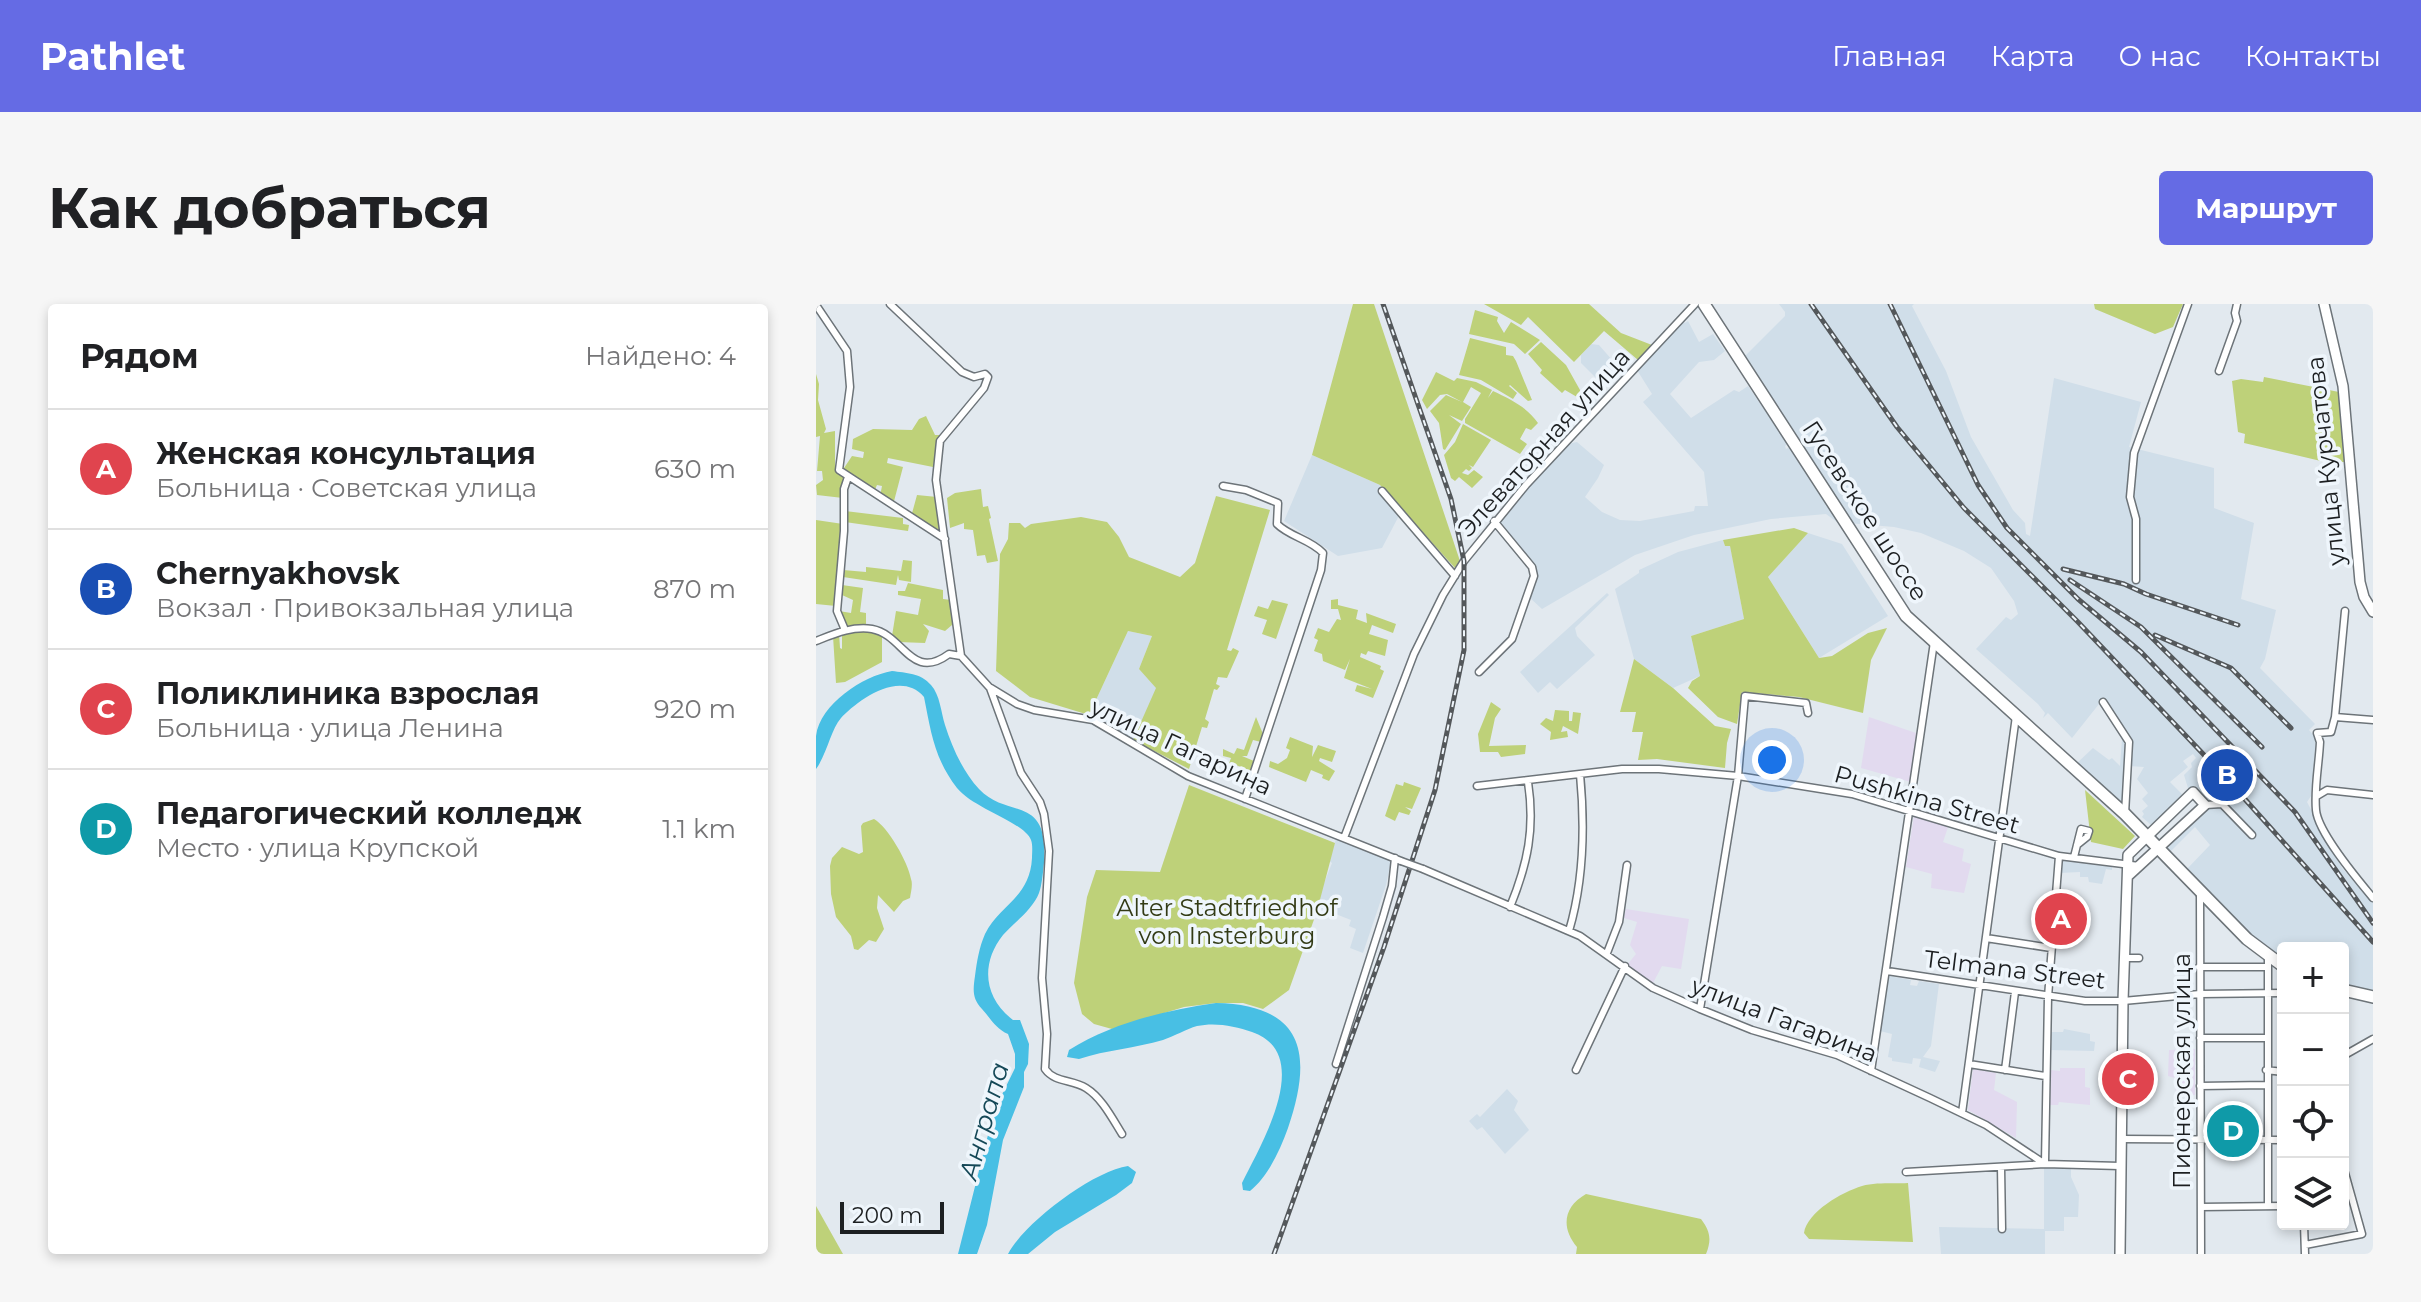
<!DOCTYPE html>
<html lang="ru">
<head>
<meta charset="utf-8">
<style>
	body { margin:0; font-family:Montserrat,sans-serif; background:#f6f6f6; color:#202124 }
	.controls { position:absolute; right:24px; bottom:24px; display:grid; overflow:hidden; border-radius:8px; box-shadow:0 4px 12px #0003 }
	.controls button { width:72px; height:72px; display:grid; place-items:center; padding:0; border:0; border-bottom:2px solid #e0e0e0; background:#fff; color:#202124; font:40px sans-serif }
	.scale { position:absolute; left:24px; bottom:20px; width:104px; box-sizing:border-box; padding-left:8px; border:4px solid #1c1f21; border-top:0; font-size:22px; line-height:28px; white-space:nowrap; color:#1c1f21; -webkit-text-stroke:6px #eff6fc; paint-order:stroke }
	.you { position:absolute; left:956px; top:456px; width:28px; height:28px; margin:-20px; border:6px solid #fff; border-radius:50%; background:#1a73e8; box-shadow:0 0 0 12px #1a73e833 }
	.badge { display:grid; place-items:center; width:52px; height:52px; border-radius:50%; background:#656be4; color:#fff; font-size:26px; font-weight:700 }
	.pin { position:absolute; translate:-50% -50%; border:4px solid #fff; box-shadow:0 2px 8px #0006 }
	.list { margin:0; padding:0; list-style:none }
	h2 { display:flex; justify-content:space-between; align-items:center; height:104px; margin:0; padding:0 32px; font-size:34px }
	h2 small { font-size:26px; font-weight:400; color:#757577 }
	.list li { display:grid; grid-template-columns:52px 1fr auto; gap:24px; align-items:center; box-sizing:border-box; height:120px; padding:0 32px; border-top:2px solid #e0e0e0 }
	.list b { display:block; font-size:30px; white-space:nowrap }
	.list p { margin:0; font-size:26px; white-space:nowrap; color:#757577 }
	.list em { font-size:26px; font-style:normal; color:#757577 }
	.icon { flex:none; width:44px; height:44px; fill:none; stroke:currentColor; stroke-width:2; stroke-linecap:round; stroke-linejoin:round }
	.map { position:relative; flex:none; width:1557px; height:950px; overflow:hidden; border-radius:8px }
	header { display:flex; align-items:center; gap:48px; box-sizing:border-box; height:112px; padding:0 40px; background:#656be4; color:#fff }
	header strong { font-size:38px }
	nav { display:flex; gap:44px; margin-inline-start:auto; font-size:28px }
	.intro { display:flex; align-items:center; justify-content:space-between; box-sizing:border-box; height:192px; padding:0 48px }
	h1 { margin:0; font-size:56px }
	.button { padding:20px 36px; border-radius:8px; background:#656be4; color:#fff; font-size:28px; font-weight:700 }
	main { display:flex; gap:48px; padding:0 48px }
	aside { flex:1; background:#fff; border-radius:8px; box-shadow:0 4px 12px #0003 }
	.map>svg:first-child { display:block }
	.built { fill:#d0dee9 }
	.education { fill:#e2daef }
	.green { fill:#bed179 }
	.water { fill:#48bfe4 }
	.lines { fill:none; stroke-linecap:round; stroke-linejoin:round }
	.minor-casing { stroke:#6d7479; stroke-width:9 }
	.major-casing { stroke:#6d7479; stroke-width:12 }
	.highway-casing { stroke:#6d7479; stroke-width:14 }
	.minor { stroke:#fff; stroke-width:6 }
	.major { stroke:#fff; stroke-width:9 }
	.highway { stroke:#fff; stroke-width:11 }
	.rail-casing { stroke:#54585b; stroke-width:5 }
	.rail { stroke:#eff6fc; stroke-width:2; stroke-dasharray:6; stroke-linecap:butt }
	.minor-bridge-casing { stroke:#6d7479; stroke-width:9; stroke-linecap:butt }
	.minor-bridge { stroke:#fff; stroke-width:6 }
	.labels { text-anchor:middle; stroke-width:7; stroke-linejoin:round; paint-order:stroke }
	.street-label { font-size:24px; fill:#1c1f21; stroke:#eff6fc }
	.park-label { font-size:24px; fill:#333b15; stroke:#eff6fc }
	.water-label { font-size:26px; font-style:italic; fill:#154857; stroke:#eff6fc }
</style>
</head>
<body>
<header>
<strong>Pathlet</strong>
<nav><a>Главная</a><a>Карта</a><a>О нас</a><a>Контакты</a></nav>
</header>
<div class="intro"><h1>Как добраться</h1><a class="button">Маршрут</a></div>
<main>
<aside>
<h2>Рядом<small>Найдено: 4</small></h2>
<ul class="list">
<li><span class="badge" style="background:#e0444e">A</span><div><b>Женская консультация</b><p>Больница · Советская улица</p></div><em>630 m</em></li>
<li><span class="badge" style="background:#1a4fb4">B</span><div><b>Chernyakhovsk</b><p>Вокзал · Привокзальная улица</p></div><em>870 m</em></li>
<li><span class="badge" style="background:#e0444e">C</span><div><b>Поликлиника взрослая</b><p>Больница · улица Ленина</p></div><em>920 m</em></li>
<li><span class="badge" style="background:#0f9aa8">D</span><div><b>Педагогический колледж</b><p>Место · улица Крупской</p></div><em>1.1 km</em></li>
</ul>
</aside>
<div class="map">
<svg width="1557" height="950" viewBox="0 0 1557 950">
	<rect width="100%" height="100%" fill="#e2e9ef"/>
	<path class="built" d="M963,0H1098L1096,2L1130,67L1155,133L1197,206L1209,219L1210,230L1214,232L1238,74L1325,98L1313,143L1398,164V204L1438,219L1425,295L1460,306L1449,355L1444,364L1499,420L1493,426L1500,434L1495,492L1491,498L1526,564L1557,599V690L1527,683V644H1467V658L1441,639L1370,566L1394,541L1379,523L1354,548L1349,542L1388,502L1372,484L1368,471L1376,463L1375,459L1380,454L1377,450L1367,457L1372,463L1354,478L1366,490L1365,494L1335,521L1326,513L1328,510L1326,507L1332,502L1326,495L1332,489L1321,475L1328,463L1313,462L1308,502L1260,460L1277,444L1293,456L1296,454L1304,462L1306,435L1283,400L1256,434L1232,409L1227,414L1229,409L1222,400L1160,345L1190,313L1195,316L1202,310L1198,297L1175,264L1148,247L1105,229L1078,223L1032,219L927,54L969,12V8Z
		M866,17L869,19L872,17L883,38L897,30L909,47L898,56L883,58L854,90L875,114L918,86L923,88L932,82L972,140L969,142L970,145L974,143L1014,205H1018L1027,219L1021,218L1010,210L955,215L878,231L819,251L726,305L713,293L721,267L681,217L749,144L756,139L761,138L788,161L782,174L769,193L786,208L804,216L824,217L878,207L879,202H892L888,168L827,98L836,90L821,66Z
		M775,40L783,41L797,57L781,75L765,59V51Z
		M496,151L564,181L586,206L566,244L522,252L468,217Z
		M992,229L1026,240L1072,312L1003,354L952,273Z
		M907,236L909,242L914,241L928,315L875,332L884,372L857,384L818,355L799,285L823,269V266L862,248Z
		M791,289L793,291L759,324L761,332L779,351L741,385L734,378L722,389L704,368Z
		M312,327L336,332L323,365L341,384L333,416L317,436L273,411Z
		M520,535L575,557L570,581L547,649L534,644L540,625L533,622L535,616L499,602L516,559L513,557Z
		M1249,555L1296,561V566L1290,565L1286,580L1273,578L1272,573H1264V568L1243,569L1245,558Z
		M1073,672L1095,676L1094,681L1101,682L1103,677L1123,680L1115,742L1107,753L1124,757L1119,768L1103,763L1105,755L1097,754L1096,760L1076,757V754L1072,753L1076,730L1064,727Z
		M1248,725L1274,730V737L1279,738L1278,747L1234,746L1235,728H1247Z
		M691,785L702,797L698,806L713,826L689,850L666,823L661,826L653,817L661,810L664,813Z
		M1228,864H1255V873L1263,891L1262,913H1248V927H1229V950H1125L1123,923L1228,925Z"/>
	<path class="education" d="M1053,413L1100,429L1095,478L1045,464Z
		M1098,512L1132,523L1127,538L1148,545L1146,557L1155,560L1148,589L1115,584L1116,570L1090,563Z
		M810,605L873,615L865,665L846,662L837,679L811,661L820,650L814,641L821,618L808,614Z
		M1379,745V791L1360,792L1359,774L1352,772L1353,746Z
		M1244,764H1269V783L1274,784V801L1243,798L1242,801H1233L1234,766L1244,767Z
		M1157,765L1180,769L1178,786L1201,798L1200,834L1152,806Z"/>
	<path class="green" d="M537,0H558L644,257L639,264L564,181L496,151Z
		M668,0H773L805,29L836,41L822,56L788,27L758,58L712,13L705,21Z
		M1278,0H1367L1357,23L1339,30L1279,5Z
		M659,6L682,13L681,17L688,29L695,18L724,36L709,50L698,40L653,30Z
		M654,34L690,43V51L697,52L700,57L716,96L712,97L694,81L693,82L701,89L697,95L665,76L643,71Z
		M725,38L750,61L764,86V91L761,93L749,86L746,89L724,69L726,66L712,50Z
		M620,68L638,77L641,74L660,78L676,86L672,94L677,87C694,95 711,103 722,119L715,126L710,124L704,135L711,140L704,150L649,119V115L665,89L655,83L647,98L655,103L646,117L633,111L645,120L629,146L627,145L623,119L614,107L630,91L646,98L631,90L624,91L611,105L606,96Z
		M0,70L3,80L2,96L10,125L8,129L19,127V164L28,171L27,194L1,191L0,181L7,176L6,167H1L4,132L0,133Z
		M1448,73L1523,88L1529,158H1509L1428,139L1429,130L1422,128L1416,77L1425,75L1447,78Z
		M110,112L119,131H124L117,163L72,154L71,159L87,163L77,201L64,192L66,182L61,181L58,188L25,166V153H28L26,163L28,164L36,152L47,154L48,148L36,145L37,135L57,125L96,126L103,115Z
		M647,120L675,136L657,163L653,161L656,164L653,167L650,165L646,169L652,171L658,166L667,173L656,184L643,173L639,177L635,174L628,151L639,138Z
		M165,185L167,203L172,202L175,214L173,215L182,257L171,259L169,251L161,252L157,226L148,225V219L134,224L131,194L139,189Z
		M101,191L121,193L125,230L95,213Z
		M400,192L454,206L411,346L415,347L417,344L423,347L411,374L402,373L400,380L404,382L401,386L398,385L389,415L393,418L391,424L386,423L373,465L317,436L340,384L323,365L336,332L312,327L273,411L214,393L180,367L184,250L192,235L193,219H204L209,224L215,220L265,213L291,218L303,233L313,253L364,273L379,259Z
		M29,207L87,214V220L93,221L92,227L29,218Z
		M0,216L27,220L20,302L0,300Z
		M978,224L992,229L952,273L1003,354L1016,352L1052,329L1071,324L1055,356L1047,409L983,393L926,388L921,420L902,413L872,384L876,377L884,372L875,332L928,315L914,242H909L907,236Z
		M87,256L96,257L95,278L83,276L82,271L80,281L27,273V266L50,268V263L85,267Z
		M92,279L127,286V295L135,296L138,305L136,321L129,327L107,320L113,327L109,339L82,338L76,332L80,307L102,311L105,295L82,291V287H89Z
		M26,281L47,284L44,308L50,309V322L31,323L23,307L35,309L37,296L26,291Z
		M522,295V301L542,306L540,315L551,319L550,309L580,320L577,329L556,321L553,330L572,336L569,352L552,347L550,351L545,349L544,353L565,362L564,365L568,367L557,394L539,387L541,381L556,385L528,374L534,355L529,366L507,357L506,350L498,347L502,336L498,334L502,324L513,328L521,315L525,316L522,305H515V296Z
		M456,296L472,300L460,335L446,330L451,316L438,312L442,302L452,305Z
		M54,325L66,330V358L29,378L20,379L17,332L23,329L24,344L26,345V329Z
		M818,355L857,384L899,422L915,425L911,439L909,464L841,455L822,456L827,428H816L820,408H804Z
		M675,398L685,405L679,414L673,442L710,441L709,450L685,453L682,448H664L662,430Z
		M739,406L753,407V417H756L757,408L765,409L762,430L747,422L745,428L751,427L752,433L734,436L735,428L724,420L730,414L737,417Z
		M440,413L447,430L445,438L437,436L431,452H426L438,457L434,467L420,461V470L411,465L410,473L403,470L407,464L411,465L415,454L407,452V445L418,450L421,444L428,446Z
		M474,433L497,442L496,453L502,441L520,447L516,458L504,454L503,457L519,467L513,477L506,474L507,471L495,466L490,478L453,463L454,457L462,460L471,454L474,446L470,444Z
		M588,478L605,484L596,505L589,503L595,507L593,511L583,508L579,517L569,512L580,480L587,482Z
		M373,481L519,539L501,607L473,686L447,705L427,699H400L368,703L296,725L278,720L266,710L258,679L271,593L280,566L344,568Z
		M1269,486L1319,532L1307,545L1275,538Z
		M58,515C72,523 92,558 95,575C97,580 95,588 94,594L87,597L78,608L62,591L61,604L68,625L60,638L53,636L42,646L38,645L35,632L20,613L15,590L14,562L16,554L26,543L43,550L47,548L45,522L47,519Z
		M1092,879L1097,938L993,935L988,929C991,908 1026,888 1046,882C1060,878 1078,880 1092,879Z
		M770,890L885,915C894,927 896,935 890,950H760L761,943C745,924 747,903 770,890Z
		M0,902L27,950H0Z"/>
	<path class="water" d="M76,367C90,369 105,369 115,381C124,391 125,408 129,421C136,443 147,468 163,485C192,516 233,489 228,559C227,568 226,581 223,589C217,605 198,619 187,631C164,660 168,694 197,716H204L213,740L212,760L208,768V783L187,836L171,921L161,950H142L178,807L199,764V750L192,730C180,725 175,715 166,705C156,694 157,686 159,672C161,657 163,644 169,630C183,601 214,594 216,554C216,549 217,541 215,536C208,518 158,505 141,484C118,454 115,428 108,393C83,364 39,399 25,414C15,425 11,450 0,465C0,454 0,442 0,432C4,400 47,372 76,367Z
		M400,699C489,701 497,751 472,824C464,846 452,873 434,887L427,886L426,879C444,842 500,750 436,728C419,722 399,718 381,722C370,725 359,732 347,736C320,744 290,746 263,755L251,753L253,746C296,719 350,706 400,699Z
		M312,862L320,868L316,879L300,891L239,928L212,950H192C208,919 277,867 312,862Z"/>
	<g class="lines">
		<defs>
			<path id="minor" d="M74,0L146,68L158,73L169,70L172,73L168,84L124,137L120,176L145,352L174,384L205,469L224,498L228,510L233,547L226,674L231,730L229,765C239,779 256,775 270,784C286,794 296,814 306,830
				M0,1L31,47L34,83L23,166L129,235
				M1403,67L1421,17L1419,9L1421,0
				M407,182L430,186L462,199L461,220C474,233 494,235 507,249L505,266L429,495
				M566,187L639,272
				M1320,276V215L1314,193L1318,149L1372,0
				M1529,307L1519,413L1515,428L1501,429L1504,438C1503,460 1498,484 1500,506C1502,529 1542,576 1557,594
				M29,326L21,307L28,227V185L32,173
				M0,337C18,330 36,322 56,325C88,331 95,378 133,350L145,352
				M663,368L696,335L718,272L716,263L678,217
				M175,384L201,400L218,406L277,416L372,472L585,557
				M1287,398L1313,438L1309,510
				M1519,413L1557,416
				M661,482L806,465H843L922,472L1036,490L1243,552L1323,562
				M1501,492L1511,486L1557,491
				M1389,501L1406,500L1436,531
				M528,534L598,350L627,291L648,257L710,181L879,0
				M1258,553L1265,525L1273,527L1271,533L1261,541
				M607,565L764,632L837,684L884,705L936,726L1021,751L1114,794L1170,821L1229,860
				M1384,590L1385,950
				M694,603C712,559 719,524 712,478
				M753,627C768,576 769,522 764,470
				M1170,634L1235,644
				M791,649L803,618L811,561
				M1308,654H1323
				M1383,663H1450
				M1071,667L1269,697H1307L1384,690L1467,689
				M884,705L922,472L929,392L990,399L992,409
				M1384,734H1451
				M1527,752L1557,735
				M520,760L567,613L576,582L579,554
				M1153,760L1229,772
				M760,766L809,662
				M1189,766L1199,688
				M1450,766L1467,768
				M1055,767L1118,338
				M1384,782L1450,781
				M1146,809L1200,412
				M1305,835L1467,836
				M1229,859L1232,693L1243,552
				M1185,863L1186,925
				M1090,868L1229,860L1304,862
				M1452,901V651
				M1385,903L1467,902
				M1488,920L1489,950
				M1489,941L1546,930L1527,862"/>
			<path id="major" d="M1508,0L1527,82L1544,278L1548,293L1557,308
				M1304,950L1307,697L1312,551L1377,488L1389,501L1312,572"/>
			<path id="highway" d="M888,0L1090,312L1309,510L1431,635L1467,662
				M1527,686L1557,693"/>
		</defs>
		<use href="#minor" class="minor-casing"/>
		<use href="#major" class="major-casing"/>
		<use href="#highway" class="highway-casing"/>
		<use href="#minor" class="minor"/>
		<use href="#major" class="major"/>
		<use href="#highway" class="highway"/>
		<defs>
			<path id="rail" d="M995,0L1081,123L1148,204L1262,318L1409,473L1557,638
				M1074,0L1162,181L1191,224L1262,295L1325,348L1479,508L1557,619
				M1247,265L1308,280L1330,290L1422,321
				M1254,276L1325,323L1446,443
				M1339,331L1415,364L1475,424
				M458,950L568,643L619,486L648,346V257L635,195L567,0"/>
		</defs>
		<use href="#rail" class="rail-casing"/>
		<use href="#rail" class="rail"/>
		<defs>
			<path id="minor-bridge" d="M585,557L607,565"/>
		</defs>
		<use href="#minor-bridge" class="minor-bridge-casing"/>
		<use href="#minor-bridge" class="minor-bridge"/>
	</g>
	<g class="labels">
		<g class="street-label">
			<text transform="translate(728 139) rotate(-48)" y="8">Элеваторная улица</text>
			<text transform="translate(1510 157) rotate(-96)" y="8">улица Курчатова</text>
			<text transform="translate(1049 207) rotate(57)" y="8">Гусевское шоссе</text>
			<text transform="translate(365 443) rotate(25)" y="8">улица Гагарина</text>
			<text transform="translate(1111 496) rotate(16)" y="8">Pushkina Street</text>
			<text transform="translate(1199 666) rotate(7)" y="8">Telmana Street</text>
			<text transform="translate(968 716) rotate(21)" y="8">улица Гагарина</text>
			<text transform="translate(1366 767) rotate(-90)" y="8">Пионерская улица</text>
		</g>
		<g class="park-label">
			<text x="411" y="612">Alter Stadtfriedhof<tspan x="411" dy="28">von Insterburg</tspan></text>
		</g>
		<g class="water-label">
			<text transform="translate(168 817) rotate(-74)" y="9">Анграпа</text>
		</g>
	</g>
</svg>
<div class="controls">
<button>+</button>
<button>−</button>
<button><svg class="icon" aria-label="locate" viewBox="0 0 24 24"><circle cx="12" cy="12" r="6"/><path d="M12 2v4M12 18v4M2 12h4M18 12h4"/></svg></button>
<button><svg class="icon" aria-label="layers" viewBox="0 0 24 24"><path d="M12 4l9 5-9 5-9-5zM3 14l9 5 9-5"/></svg></button>
</div>
<div class="scale">200 m</div>
<div class="you"></div>
<div class="pin badge" style="left:1245px;top:615px;background:#e0444e">A</div>
<div class="pin badge" style="left:1411px;top:471px;background:#1a4fb4">B</div>
<div class="pin badge" style="left:1312px;top:775px;background:#e0444e">C</div>
<div class="pin badge" style="left:1417px;top:827px;background:#0f9aa8">D</div>
</div>
</main>
</body>
</html>
